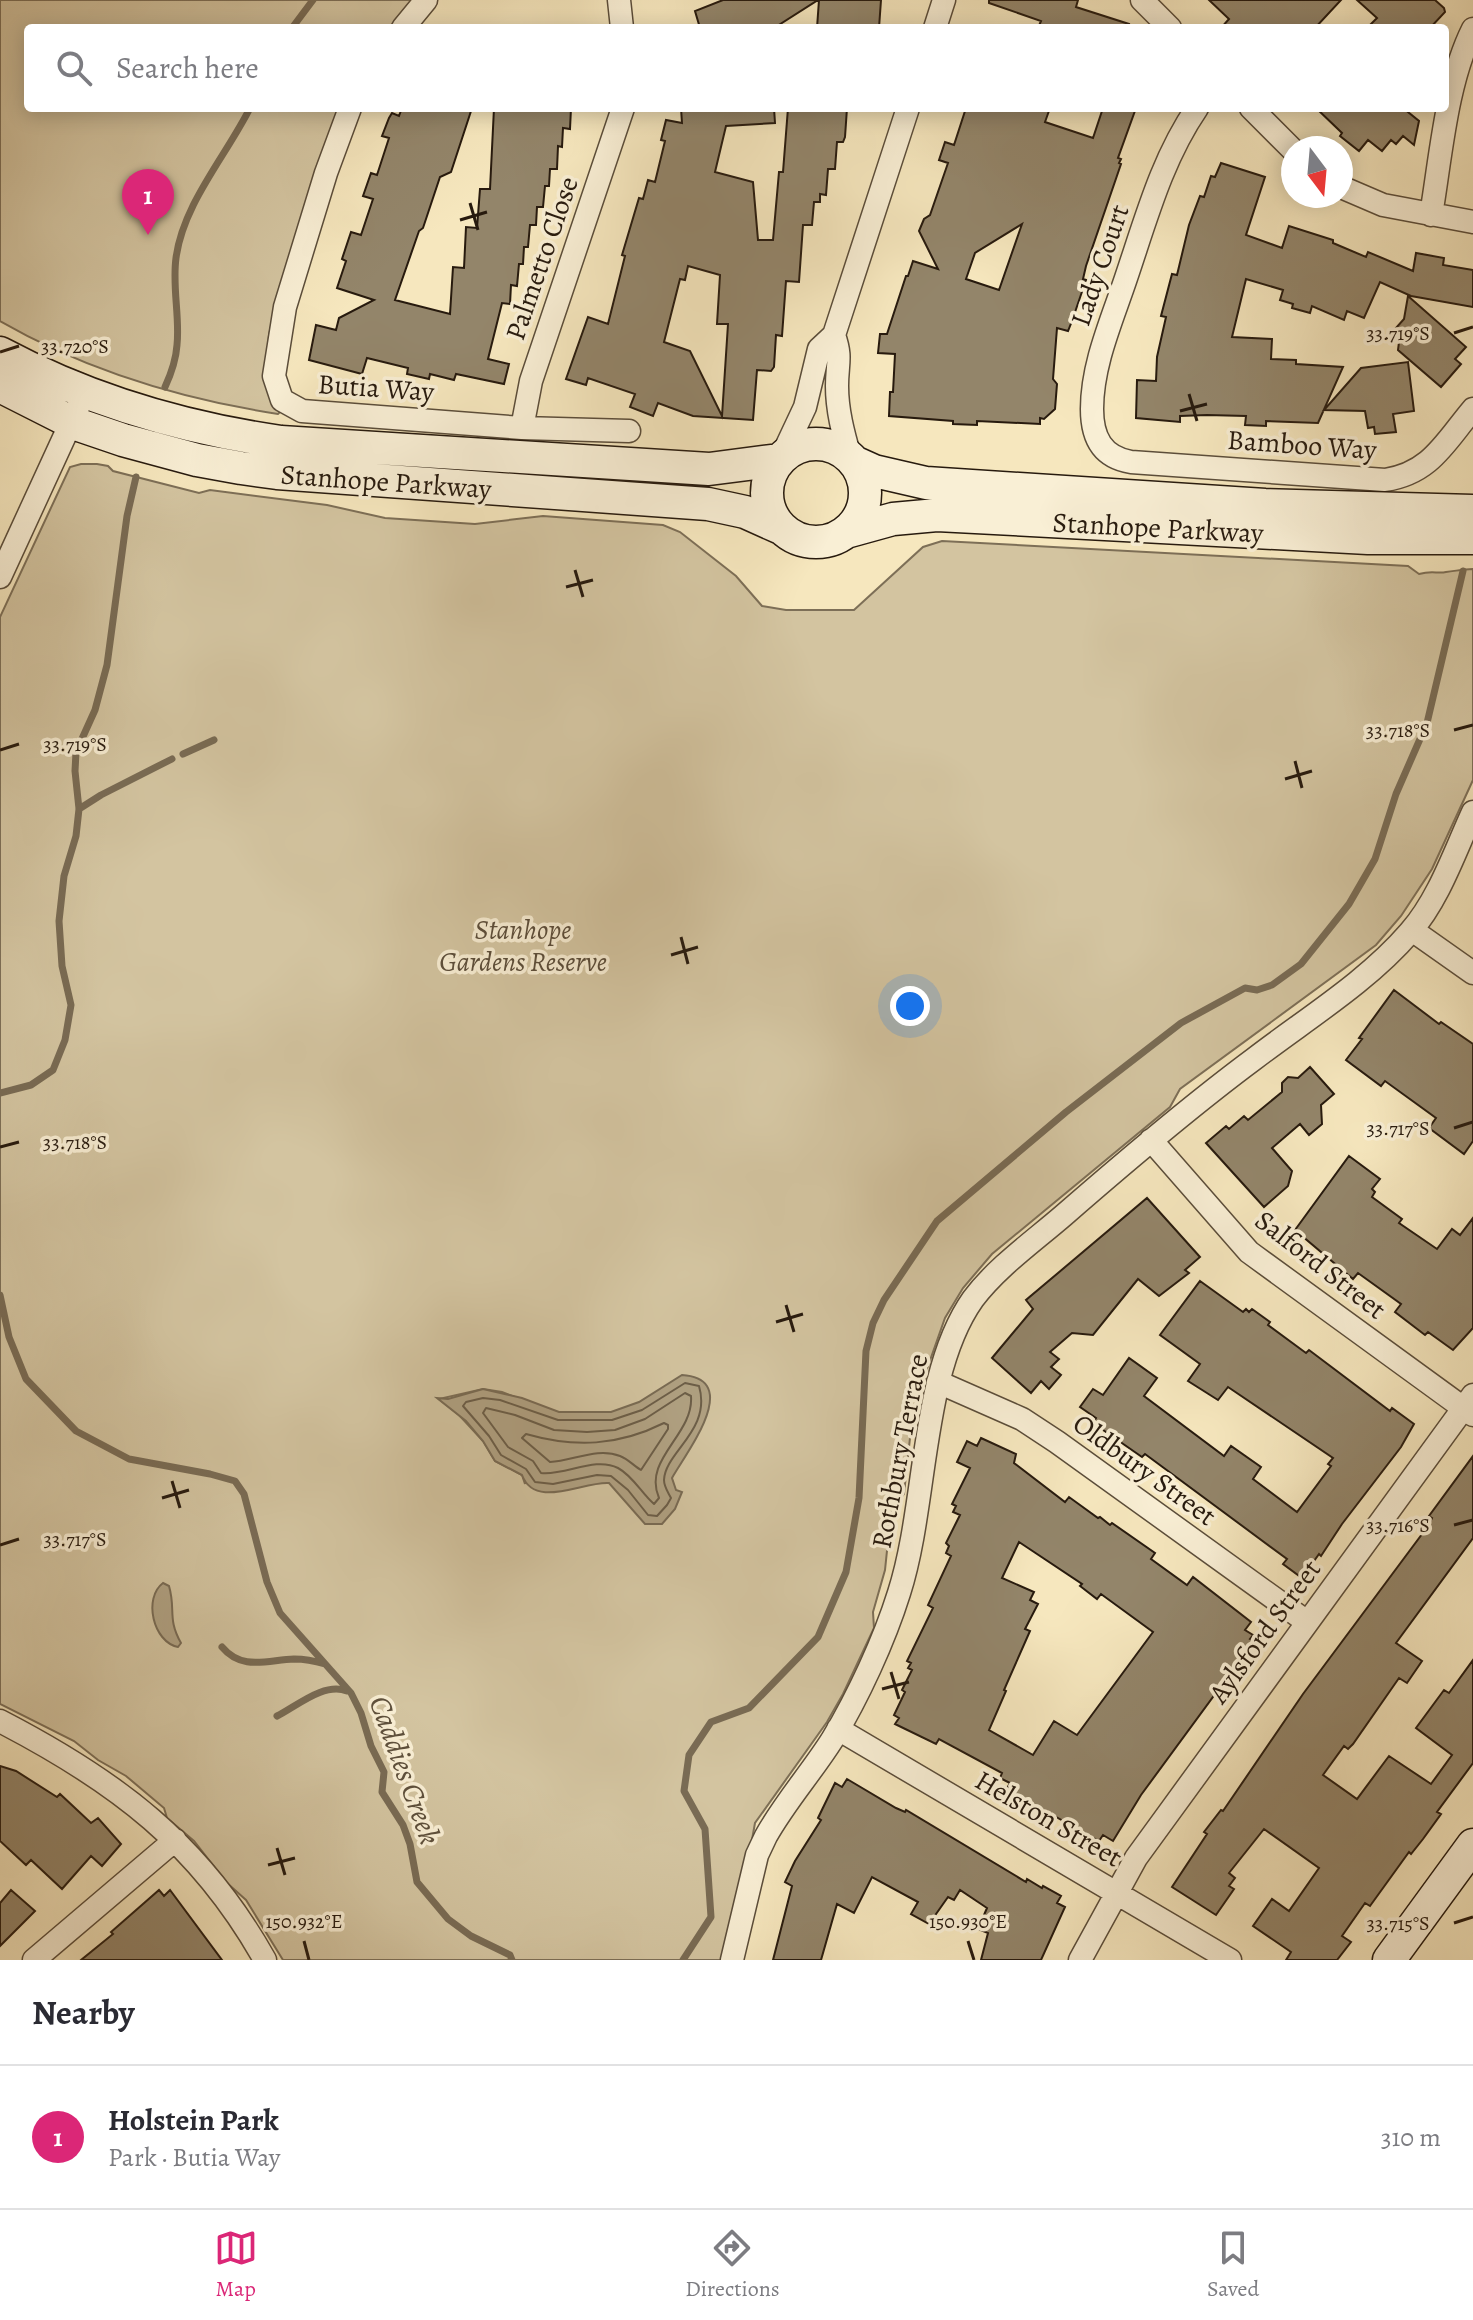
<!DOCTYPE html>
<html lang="en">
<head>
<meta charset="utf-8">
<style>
	body { margin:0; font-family:Alegreya,serif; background:#f7f7f7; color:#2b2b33 }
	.compass { position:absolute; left:1281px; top:136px; width:72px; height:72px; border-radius:50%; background:#fff; box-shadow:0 4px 20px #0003; rotate:164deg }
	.you { position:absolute; left:910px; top:1006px; width:28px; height:28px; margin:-20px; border:6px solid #fff; border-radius:50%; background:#1a73e8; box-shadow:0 0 0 12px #1a73e833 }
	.badge { display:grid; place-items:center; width:52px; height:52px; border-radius:50%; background:#db2777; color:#fff; font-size:26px; font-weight:700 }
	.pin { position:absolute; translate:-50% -66px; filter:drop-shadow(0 2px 4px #0008) }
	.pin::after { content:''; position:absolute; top:42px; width:28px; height:24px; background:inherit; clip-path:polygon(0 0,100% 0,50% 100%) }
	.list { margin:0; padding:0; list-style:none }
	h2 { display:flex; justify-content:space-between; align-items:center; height:104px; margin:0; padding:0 32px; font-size:34px }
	h2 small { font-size:26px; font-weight:400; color:#7c7c81 }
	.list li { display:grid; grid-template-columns:52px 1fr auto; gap:24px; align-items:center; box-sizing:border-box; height:144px; padding:0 32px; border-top:2px solid #e1e1e2 }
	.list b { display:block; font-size:30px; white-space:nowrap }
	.list p { margin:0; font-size:26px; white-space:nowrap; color:#7c7c81 }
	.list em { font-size:26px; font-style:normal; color:#7c7c81 }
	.icon { flex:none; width:44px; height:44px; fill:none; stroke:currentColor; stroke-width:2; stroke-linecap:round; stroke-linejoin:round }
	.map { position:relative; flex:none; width:1473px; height:1960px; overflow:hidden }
	.search { position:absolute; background:#fff; box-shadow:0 4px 20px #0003; left:24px; right:24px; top:24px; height:88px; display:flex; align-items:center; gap:20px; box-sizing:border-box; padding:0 28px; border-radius:8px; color:#7c7c81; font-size:30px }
	.sheet { height:248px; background:#fff }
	nav { display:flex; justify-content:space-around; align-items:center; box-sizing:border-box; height:112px; border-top:2px solid #e1e1e2; background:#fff; font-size:22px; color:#7c7c81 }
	nav a { display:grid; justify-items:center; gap:4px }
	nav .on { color:#db2777 }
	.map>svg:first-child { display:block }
	.green { fill:#d3c4a0; stroke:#7d6f57; stroke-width:2; fill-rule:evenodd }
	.water { fill:#b0a182; stroke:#796b54; stroke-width:2 }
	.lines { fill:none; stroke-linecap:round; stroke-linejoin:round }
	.shore { stroke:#6c5e48; stroke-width:2 }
	.stream { stroke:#796b54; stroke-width:7 }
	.building { fill:#93856a; stroke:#271a0e; stroke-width:2; fill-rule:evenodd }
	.street-casing { stroke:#5b4d3a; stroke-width:25 }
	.secondary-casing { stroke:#271a0e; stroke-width:35 }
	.street { stroke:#f9efd5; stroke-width:22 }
	.secondary { stroke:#f9efd5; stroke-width:32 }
	.ticks { fill:none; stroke:#271a0e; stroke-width:3 }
	.labels { text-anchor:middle; stroke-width:7; stroke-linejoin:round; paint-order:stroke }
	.street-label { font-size:28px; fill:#271a0e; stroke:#f9efd5 }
	.park-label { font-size:28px; font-style:italic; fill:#5b4d3a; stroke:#f9efd5 }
	.water-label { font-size:30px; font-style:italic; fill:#5e503c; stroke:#f9efd5 }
	.ticks-label { font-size:20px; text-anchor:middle; fill:#271a0e; stroke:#f9efd5; stroke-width:7; stroke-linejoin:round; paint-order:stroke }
</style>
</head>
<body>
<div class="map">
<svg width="1473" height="1960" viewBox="0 0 1473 1960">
	<rect width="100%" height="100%" fill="#f6e7be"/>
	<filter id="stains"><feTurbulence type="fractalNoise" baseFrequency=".0025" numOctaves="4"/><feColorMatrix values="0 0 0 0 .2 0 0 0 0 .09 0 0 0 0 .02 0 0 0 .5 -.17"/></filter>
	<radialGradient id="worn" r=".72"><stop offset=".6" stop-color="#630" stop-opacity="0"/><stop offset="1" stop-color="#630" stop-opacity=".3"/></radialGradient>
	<path class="green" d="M0,0H414L390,28H28V108H339L280,286L269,335L265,381L272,402L281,411L278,414C182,399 85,370 0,321Z
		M81,464H97L108,466L113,471L199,493L210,490L327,505L385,518L475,524L543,516L663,525L680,532L736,576L762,606L786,610H854L923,547L942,541L1408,566L1419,574C1433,570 1437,574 1446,572C1456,571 1463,569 1473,569V780L1432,869L1401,916L1376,945L1180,1089L1170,1107L992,1254L963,1288L945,1318L927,1369L910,1438L904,1494L891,1512L885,1570L873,1612L874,1628L843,1694L827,1722L755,1823L737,1923L721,1960H283L246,1900L227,1883L194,1841L167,1818L164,1808L126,1776L98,1760L74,1741L0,1704V617L70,467ZM483,1389L502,1392L533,1404L525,1484L522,1475L495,1461L483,1441L459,1415L439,1399Z"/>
	<path class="water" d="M682,1375C744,1379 686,1453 672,1478L676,1490L682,1492L675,1509L662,1524H645L609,1483C583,1481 535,1510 522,1475L495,1461L483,1441L466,1421L437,1398L448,1399L483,1389L522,1398L559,1412H611L639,1402Z
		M163,1583L169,1586C176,1610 167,1618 181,1643L178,1647C153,1642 143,1598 163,1583Z"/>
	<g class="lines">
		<path class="shore" d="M685,1383L699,1386C712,1430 665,1452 664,1480C664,1487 668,1492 671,1498L667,1505L657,1516L648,1515L628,1490L611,1476L597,1475L553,1484L535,1482L526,1469L501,1455L489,1436L463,1406L466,1402L483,1398L500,1400L558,1420H612L642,1410Z
			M685,1393L691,1396C694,1435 642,1459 659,1498L654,1504C642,1494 633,1476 618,1468C595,1456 565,1476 541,1473L533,1461L508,1447L483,1413L486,1408L515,1415L554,1430L587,1432L615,1430L645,1419Z
			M664,1423L668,1425V1429L641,1470C634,1466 628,1459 620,1456C597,1447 573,1461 550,1462L522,1438L526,1434C575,1448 618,1446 664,1423Z"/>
		<path class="stream" d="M292,28L313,0
			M165,387C171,374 176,360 177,345C180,317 172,287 176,258C183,204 226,156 250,108
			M183,754L214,740
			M79,809L101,795L172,759
			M0,1093L31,1085L53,1070L65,1040L71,1005L62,966L59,921L64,876L76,836L79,809L75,771L76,752L95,710L107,665L127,516L136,477
			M0,1295L9,1337L26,1379L76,1431L129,1459L210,1474L235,1481L244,1494L267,1582L280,1613L351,1693L361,1713L371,1746L384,1772L382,1792L403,1825L410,1844L417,1882L448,1919L471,1936L510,1955L512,1960
			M222,1647C242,1671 267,1660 294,1659C305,1659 315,1661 325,1664
			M277,1716C297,1706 324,1682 347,1691
			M683,1960L711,1917L705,1829L684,1791L689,1755L711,1722L749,1708L818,1637L846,1572L859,1498L866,1351L873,1323L884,1300L937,1221L1066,1112L1181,1023L1245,988L1257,990L1272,985L1301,964L1349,904L1375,859L1396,794L1427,723L1463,571"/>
	</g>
	<path class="building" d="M723,0H818L774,28H700L695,11Z
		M819,0H881L879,28H817Z
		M989,0H1078L1076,7L1129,24L1128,28H1038L1041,21L989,3Z
		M1209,0H1341L1315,28H1221L1229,19Z
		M1357,0H1435L1444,8L1445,12L1430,28H1367L1377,18Z
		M402,108H472L451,172L440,177L423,228L419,231L395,300L450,314L453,267L464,268L466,227L477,228L480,189H490L494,108H571L570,129L563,128L562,147L558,146L557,169H550L549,186H545L543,207H537L536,225H530L528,247H524L523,264H519L517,286L511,285L510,304L502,303L488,359L509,364L504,384L456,374L454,380L430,374L429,379L407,374L408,368L367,358L362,374L309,360L316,325L336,330L339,318L374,300L337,288L346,261L342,259L351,232L361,235L373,199L363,196L371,173L377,175L389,138L382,136L389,118L392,113L399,116Z
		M681,108H774L775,123L726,126L715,172L753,182L758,240H773L779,172H783L788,108H847L845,137L843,142H837L835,169H828L826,195L820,194V202H814L812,225H803L799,282L786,281L782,336L776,335L774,367L771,371L757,370L753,420L693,416L658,403L653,416L630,407L635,394L588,378L586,385L566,379L588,317L608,324L625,256L622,255L639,198L643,199L648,180L655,182L665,141L661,140L666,120L682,123ZM688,266L720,275L717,324H728L722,416L690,351L664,342L680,279L685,280Z
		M966,108H1050L1045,122L1093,138L1103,108H1136L1118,158L1121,159L1119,163L1121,164L1086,266L1083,279L1086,280L1072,321L1068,331L1057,328L1053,379L1057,384L1055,409L1044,419L1040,418V424L977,421V425L953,424V421L889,416L890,392H893L895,354L878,353L880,334H887L906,276H908L913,261L938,269L919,231L924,219L930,215L948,163L939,160L945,142L954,145ZM1022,224L999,290L966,279L975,253Z
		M1316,108H1403L1419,121L1414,145L1403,136L1396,144L1391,140L1382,151L1368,140L1359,151L1340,136L1342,133Z
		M1221,163L1265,177L1246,235L1282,248L1289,226L1333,240V243L1366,257L1368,252L1413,271L1416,253L1444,258L1443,265L1473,270V307L1411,296L1380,282L1364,318L1347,311L1344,320L1312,306L1310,313L1292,308L1293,304L1280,300L1283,290L1246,279L1232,337L1272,339L1271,359L1296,360V364L1343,367L1318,423L1266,421V426L1245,425L1246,416L1207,415L1180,416V422L1136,418L1137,380L1156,381L1157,357L1166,317L1161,316L1172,274L1177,275L1189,225L1200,196L1204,197L1211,176L1215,177Z
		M1408,296L1466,347L1455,359L1461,364L1441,387L1398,350L1399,342L1387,338L1404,319Z
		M1408,362L1414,411L1393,414L1396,432L1375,434L1374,427L1368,428L1365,411L1324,410L1361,368Z
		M1394,990L1439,1024L1441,1022L1473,1044V1141L1464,1154L1429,1128L1436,1118L1385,1081L1381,1086L1346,1060L1362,1039L1359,1038Z
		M1310,1067L1334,1094L1321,1105L1322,1124L1309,1135L1300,1124L1272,1148L1292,1171L1288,1186L1264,1207L1206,1143L1226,1126L1229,1129L1244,1116L1248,1120L1282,1092V1083L1288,1077L1298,1078Z
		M1349,1156L1380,1179L1372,1189L1375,1192L1372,1197L1402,1219L1399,1223L1437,1249L1452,1229L1460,1235L1473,1218V1328L1453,1350L1428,1332L1425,1335L1395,1312L1401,1304L1358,1273L1353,1279L1295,1230Z
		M1147,1198L1200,1257L1185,1270L1189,1273L1159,1296L1138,1279L1093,1335L1072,1333L1050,1352L1059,1359L1051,1367L1061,1375L1049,1389L1041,1381L1031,1393L992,1358L1033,1309L1026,1300Z
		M1200,1281L1243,1312L1246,1309L1249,1312L1252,1309L1270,1322L1268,1325L1306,1353L1309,1350L1390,1411L1392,1408L1414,1424L1401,1447L1342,1524L1321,1556L1319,1554L1302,1578L1283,1564L1287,1559L1145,1454L1142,1457L1093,1423L1096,1418L1080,1407L1093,1389L1103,1395L1129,1358L1157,1378L1144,1396L1224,1456L1231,1446L1261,1467L1253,1479L1297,1512L1331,1466L1328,1464L1333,1458L1228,1387L1218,1400L1188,1381L1200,1364L1160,1335Z
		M981,1438L1016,1454L1014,1463L1065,1502L1069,1497L1098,1518L1100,1517L1110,1525L1112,1523L1155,1553L1151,1559L1187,1585L1193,1577L1251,1622L1245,1630L1253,1635L1250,1639L1254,1641L1141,1795L1113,1841L1103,1835L1099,1841L1056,1817L1054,1819L1005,1792L1010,1783L1000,1778L1002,1773L939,1739L936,1744L895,1724L899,1718L894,1715L905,1692L902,1690L912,1670L908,1668L911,1663L907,1661L933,1608L928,1605L951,1556L946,1553L949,1546L946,1543L960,1515L953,1512L956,1506L952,1504L970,1468L957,1462L967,1441L977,1446ZM1019,1542L1082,1584L1080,1586L1097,1599L1101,1594L1153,1632L1077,1735L1054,1721L1033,1755L989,1730L1006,1691L1004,1690L1030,1631L1025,1629L1038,1604L1030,1600L1034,1592L1002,1578Z
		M1473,1456V1538L1396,1643L1422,1661L1407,1683L1399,1678L1353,1744L1348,1749L1344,1746L1323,1775L1357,1799L1389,1756L1431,1784L1452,1755L1416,1728L1444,1690L1449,1693L1473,1660V1763L1437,1812L1441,1814L1423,1839L1411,1854L1409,1852L1370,1906L1365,1903L1342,1936L1351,1942L1337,1960H1286L1291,1952L1253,1926L1272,1899L1289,1911L1319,1868L1264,1829L1229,1873L1235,1878L1229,1886L1234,1889L1216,1915L1172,1887L1207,1834L1204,1832L1221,1810L1223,1811L1303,1694L1428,1526L1432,1518L1429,1516Z
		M0,1766L16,1771L57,1797L60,1794L91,1823L98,1818L121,1844L102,1866L91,1856L62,1889L31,1860L26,1865L0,1841Z
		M847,1779L896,1808L905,1812L906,1810L1026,1882L1027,1879L1042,1888L1043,1886L1061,1896L1057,1903L1065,1907L1041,1960H981L988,1933L978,1929L987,1908L960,1890L954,1900L948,1897L929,1924L911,1914L918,1902L872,1877L854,1913L837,1904L821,1960H773L792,1886L785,1882L795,1861L821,1820L818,1818L835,1783L842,1787Z
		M11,1890L35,1911L0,1946V1903Z
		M159,1890L164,1896L170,1890L222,1960H81L113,1934L111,1932Z"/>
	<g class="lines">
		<defs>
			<path id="street" d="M619,0L622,28
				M1142,0L1170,28
				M403,28L426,0
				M935,28L944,0
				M350,108L326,173L285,307L274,376L282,400L302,411L522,428L629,431
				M1197,108C1162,159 1146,219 1126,278C1112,320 1092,364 1092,409C1092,437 1102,457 1131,462L1385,480C1431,473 1445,442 1473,409
				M1251,108L1293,150
				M1341,187L1383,205L1473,222
				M1431,215C1441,156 1446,83 1473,29
				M834,335C842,358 837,363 837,386C837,410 843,433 850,457
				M522,428L531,381L623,108
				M781,458L805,407L819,349L834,335L908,108
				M0,577L85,392
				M1412,930L1473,973
				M1151,1140L1249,1252L1473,1415
				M938,1382L1022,1419L1057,1442L1307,1622
				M0,1721C116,1781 200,1844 265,1960
				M838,1729L1230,1960
				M34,1960L175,1840
				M732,1960L757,1855L766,1836C785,1802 811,1773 832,1740C858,1697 884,1641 899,1593C928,1503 920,1374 973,1299C997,1267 1034,1241 1064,1215C1126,1161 1188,1108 1254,1059C1306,1019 1367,982 1410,932C1439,899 1455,851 1473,812
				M1080,1960L1136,1858L1473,1395"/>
			<path id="secondary" d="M0,353C88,400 183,428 281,442L709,469L779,460
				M0,386L73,423L123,440L197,460L241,468L277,473L708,504L745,512L783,529
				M767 493a49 49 0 1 1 98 0a49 49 0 1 1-98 0Z
				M854,462L874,471L926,483L1265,505L1473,511
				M846,532L893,519L937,515L1368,538H1473
				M1389,1960L1473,1845"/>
		</defs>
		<use href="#street" class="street-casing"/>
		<use href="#secondary" class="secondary-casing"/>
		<use href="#street" class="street"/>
		<use href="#secondary" class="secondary"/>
	</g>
	<path class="ticks" d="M470,203L478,230M460,220L487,212M1454,333L1473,327M0,352L19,346M1189,394L1197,421M1180,411L1207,404M575,570L583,597M566,587L593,580M1454,730L1473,725M0,750L19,744M1295,761L1302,788M1285,779L1312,771M681,937L688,964M671,955L698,947M1454,1128L1473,1122M0,1147L19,1142M786,1305L794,1332M776,1322L803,1314M172,1481L180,1508M162,1498L189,1490M1454,1525L1473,1520M0,1545L19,1539M891,1672L899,1699M882,1689L909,1682M277,1848L285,1875M268,1865L295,1858M1454,1923L1473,1917M304,1941L309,1960M968,1941L974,1960"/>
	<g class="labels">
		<g class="street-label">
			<text transform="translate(541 258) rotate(-71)" y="10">Palmetto Close</text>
			<text transform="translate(1099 265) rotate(-71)" y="10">Lady Court</text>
			<text transform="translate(376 387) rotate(4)" y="10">Butia Way</text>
			<text transform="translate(1302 444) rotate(4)" y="10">Bamboo Way</text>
			<text transform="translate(386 481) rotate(4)" y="10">Stanhope Parkway</text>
			<text transform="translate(1158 527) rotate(3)" y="10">Stanhope Parkway</text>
			<text transform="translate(1321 1264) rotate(38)" y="10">Salford Street</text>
			<text transform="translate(899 1451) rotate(-79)" y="10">Rothbury Terrace</text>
			<text transform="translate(1145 1469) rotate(36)" y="10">Oldbury Street</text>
			<text transform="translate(1264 1631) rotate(-54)" y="10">Aylsford Street</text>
			<text transform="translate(1049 1818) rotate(30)" y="10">Helston Street</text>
		</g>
		<g class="park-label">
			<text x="523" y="939">Stanhope<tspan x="523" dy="32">Gardens Reserve</tspan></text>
		</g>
		<g class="water-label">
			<text transform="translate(405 1770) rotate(70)" y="10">Caddies Creek</text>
		</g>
	</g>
	<g class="ticks-label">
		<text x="1398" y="340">33.719°S</text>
		<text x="75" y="353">33.720°S</text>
		<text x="1398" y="737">33.718°S</text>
		<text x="75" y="751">33.719°S</text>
		<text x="1398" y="1135">33.717°S</text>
		<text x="75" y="1149">33.718°S</text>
		<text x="1398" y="1532">33.716°S</text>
		<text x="75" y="1546">33.717°S</text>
		<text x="304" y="1928">150.932°E</text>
		<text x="968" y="1928">150.930°E</text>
		<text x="1398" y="1930">33.715°S</text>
	</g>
	<rect width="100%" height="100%" filter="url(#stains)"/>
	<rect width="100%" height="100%" fill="url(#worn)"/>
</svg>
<svg class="compass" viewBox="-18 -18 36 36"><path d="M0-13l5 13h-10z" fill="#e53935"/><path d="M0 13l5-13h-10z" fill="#7c7c81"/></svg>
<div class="you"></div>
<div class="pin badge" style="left:148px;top:235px">1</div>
<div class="search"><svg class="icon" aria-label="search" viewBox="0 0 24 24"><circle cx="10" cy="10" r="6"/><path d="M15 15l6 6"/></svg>Search here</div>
</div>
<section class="sheet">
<h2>Nearby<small></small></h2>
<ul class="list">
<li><span class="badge">1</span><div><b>Holstein Park</b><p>Park · Butia Way</p></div><em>310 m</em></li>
</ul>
</section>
<nav>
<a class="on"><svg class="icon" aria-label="map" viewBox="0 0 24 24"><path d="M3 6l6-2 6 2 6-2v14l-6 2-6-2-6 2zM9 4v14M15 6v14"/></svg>Map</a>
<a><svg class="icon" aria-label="directions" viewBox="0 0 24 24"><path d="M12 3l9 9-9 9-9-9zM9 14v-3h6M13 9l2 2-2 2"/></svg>Directions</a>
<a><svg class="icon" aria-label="saved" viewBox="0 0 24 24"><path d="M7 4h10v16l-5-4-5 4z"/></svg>Saved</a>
</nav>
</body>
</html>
